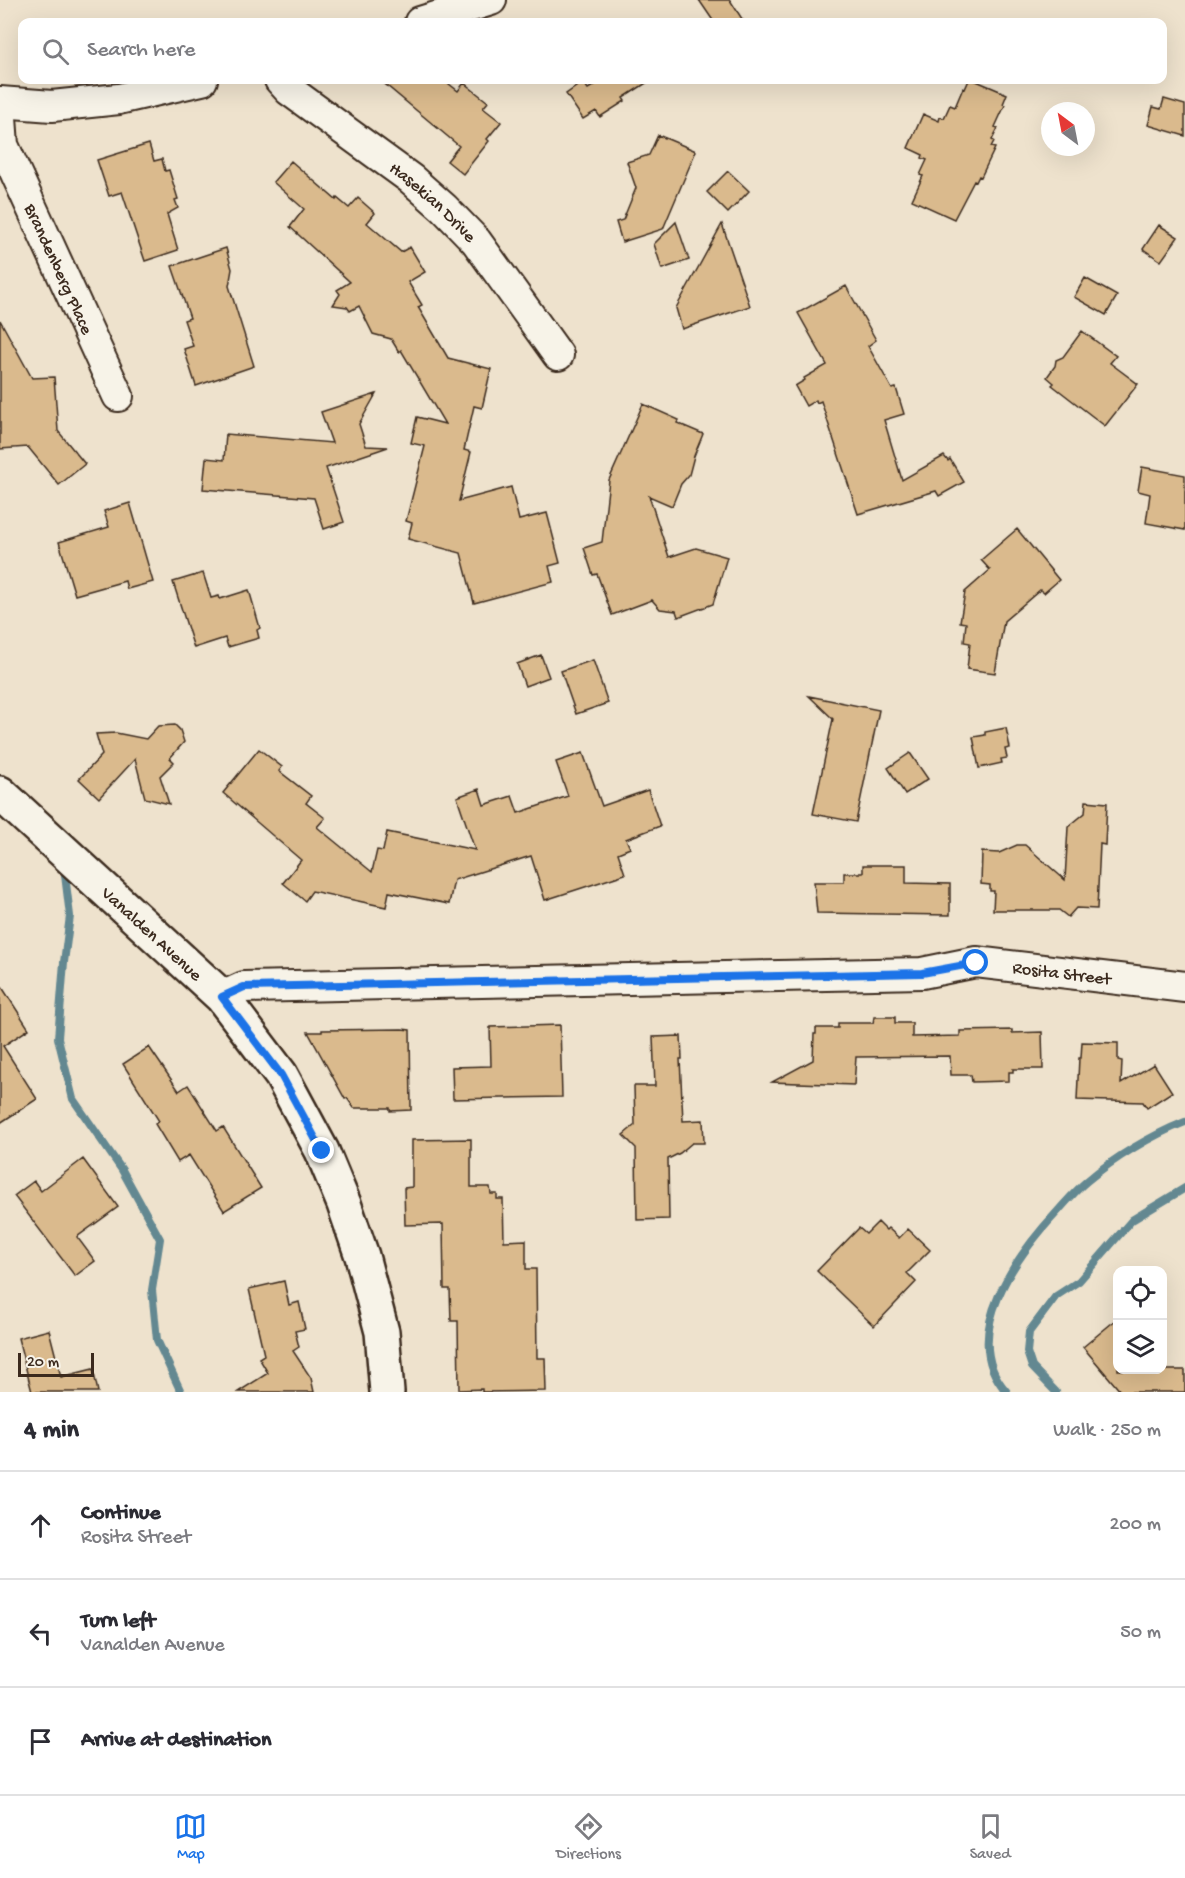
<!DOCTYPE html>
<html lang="en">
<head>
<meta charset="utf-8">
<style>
	body { margin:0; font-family:"Gochi Hand",sans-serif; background:#f7f7f7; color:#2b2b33 }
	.controls { position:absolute; right:18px; bottom:18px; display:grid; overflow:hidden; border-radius:12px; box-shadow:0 6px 24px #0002 }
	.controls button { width:54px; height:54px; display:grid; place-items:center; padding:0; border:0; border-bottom:2px solid #e1e1e2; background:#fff; color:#2b2b33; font:30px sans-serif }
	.compass { position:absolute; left:1041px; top:102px; width:54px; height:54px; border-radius:50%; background:#fff; box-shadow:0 6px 24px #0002; rotate:328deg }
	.scale { position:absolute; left:18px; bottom:15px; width:76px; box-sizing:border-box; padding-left:6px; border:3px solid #3b2a1e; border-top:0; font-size:16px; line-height:21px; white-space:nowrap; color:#3b2a1e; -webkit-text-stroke:4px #f7f3e8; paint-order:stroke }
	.stop { position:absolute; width:18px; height:18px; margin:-14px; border:4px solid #1a73e8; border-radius:50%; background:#fff }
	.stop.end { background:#1a73e8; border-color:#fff; box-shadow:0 2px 6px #0008 }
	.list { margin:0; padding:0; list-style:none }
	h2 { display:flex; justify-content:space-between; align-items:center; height:78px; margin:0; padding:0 24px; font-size:26px }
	h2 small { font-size:20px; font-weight:400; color:#7c7c81 }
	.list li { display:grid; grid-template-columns:39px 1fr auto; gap:18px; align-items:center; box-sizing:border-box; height:108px; padding:0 24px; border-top:2px solid #e1e1e2 }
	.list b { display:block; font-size:22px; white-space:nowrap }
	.list p { margin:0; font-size:20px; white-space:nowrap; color:#7c7c81 }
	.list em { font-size:20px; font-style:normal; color:#7c7c81 }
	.icon { flex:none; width:33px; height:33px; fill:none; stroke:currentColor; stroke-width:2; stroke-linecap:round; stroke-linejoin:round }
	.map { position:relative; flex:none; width:1185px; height:1392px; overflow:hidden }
	.search { position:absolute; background:#fff; box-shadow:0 6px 24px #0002; left:18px; right:18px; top:18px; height:66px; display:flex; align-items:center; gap:15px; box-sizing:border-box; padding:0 21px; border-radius:12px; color:#7c7c81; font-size:22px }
	.sheet { height:402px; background:#fff }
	nav { display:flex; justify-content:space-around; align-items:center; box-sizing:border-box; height:84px; border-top:2px solid #e1e1e2; background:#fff; font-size:16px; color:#7c7c81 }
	nav a { display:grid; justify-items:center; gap:3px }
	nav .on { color:#1a73e8 }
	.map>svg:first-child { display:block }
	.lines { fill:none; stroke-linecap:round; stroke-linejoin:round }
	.stream { stroke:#638891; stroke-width:8 }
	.building { fill:#daba8d; stroke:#3b2a1e; stroke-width:1.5 }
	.minor-casing { stroke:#3b2a1e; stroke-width:34 }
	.secondary-casing { stroke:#3b2a1e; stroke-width:38 }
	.minor { stroke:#f7f3e8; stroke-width:30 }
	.secondary { stroke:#f7f3e8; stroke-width:33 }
	.route { stroke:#1a73e8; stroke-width:8 }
	.labels { text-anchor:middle; stroke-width:4.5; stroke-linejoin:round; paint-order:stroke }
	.street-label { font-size:18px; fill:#3b2a1e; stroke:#f7f3e8 }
</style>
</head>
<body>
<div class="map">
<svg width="1185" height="1392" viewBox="0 0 1185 1392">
	<rect width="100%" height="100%" fill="#eee2cd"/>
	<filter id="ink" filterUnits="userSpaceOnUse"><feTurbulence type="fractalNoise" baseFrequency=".0167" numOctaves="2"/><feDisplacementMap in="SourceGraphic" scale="12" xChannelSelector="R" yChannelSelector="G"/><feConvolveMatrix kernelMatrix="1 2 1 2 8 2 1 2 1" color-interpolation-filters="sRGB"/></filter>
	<g filter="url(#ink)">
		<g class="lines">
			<path class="stream" d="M65,875L70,916L64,962L58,1038L73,1099L122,1170L160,1239L152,1290L157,1340L181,1392
				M1007,1392C956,1336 1018,1254 1058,1211C1067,1201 1076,1190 1087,1181C1114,1158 1152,1135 1185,1122
				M1056,1392L1032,1367L1027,1352L1029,1332L1056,1296L1079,1281L1132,1220L1185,1188"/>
		</g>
		<path class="building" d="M699,0H730L744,22H714Z
			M380,80H444L458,91L464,83L488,102L483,108L501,122L487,139L489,141L463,174L447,161L459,146Z
			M603,80H651L623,98L625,101L600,117L596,111L583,119L566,94L583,82L588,89Z
			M969,80H974L1007,94L1003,104L1005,105L995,127L998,128L992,140L994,141L991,147L995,148L981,177L979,176L976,182L974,181L954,219L912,200L923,176L920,175L927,160L922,158L923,155L908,148L923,114L939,121L940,117L944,118L950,105L955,107L963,88L965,89Z
			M1164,99L1185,105V136L1148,125L1153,107L1161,109Z
			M658,135L696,151L663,229L622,242L616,222L623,220L636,188L627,162L649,155Z
			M149,144L154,161L162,159L165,171L169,170L178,199L175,200L178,208L167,214L178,250L145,261L122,192L109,196L97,160Z
			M291,161L336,200L337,198L349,208L358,198L375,213L367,223L401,252L410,247L425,272L408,282L422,305L418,307L448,358L491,369L482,408L474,406L464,450L471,452L459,501L511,487L519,520L547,513L560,563L549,566L553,582L474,603L461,553L408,539L412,523L406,521L425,446L411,443L417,417L445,424L401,350L399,352L391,339L373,334L359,306L350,311L347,307L333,305L340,294L337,290L350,282L290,227L304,209L273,182Z
			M728,171L749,191L728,213L707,192Z
			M676,222L689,260L662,269L654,244Z
			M722,224L750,306L682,329L676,308Z
			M1159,225L1178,237L1161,261L1143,249Z
			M226,248L232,269L229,286L254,366L196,386L184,349L193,346L184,320L190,318L172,266Z
			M1085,278L1117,296L1106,315L1074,297Z
			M846,286L876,340L868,346L892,389L896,388L904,414L884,420L902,480L944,456L948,461L950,459L964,482L939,496L936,491L858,514L821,401L817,403L816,400L806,406L795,386L805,380L804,378L827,365L798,313Z
			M0,320L32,378L54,377L58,431L85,464L59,485L28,447L0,449Z
			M1082,331L1116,356L1110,363L1138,384L1105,426L1052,385L1054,383L1047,377L1055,366L1056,360L1063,357Z
			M376,394L359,424L366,446L388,447L326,468L344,522L324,529L314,498L203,489L206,458L224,460L226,434L332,443L321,412Z
			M643,404L679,420L677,423L703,434L694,456L689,475L681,484L672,506L649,496L669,557L696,548L727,557L713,604L678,617L676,611L660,609L652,600L612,615L597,574L593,575L584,548L602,542L609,480Z
			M1142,467L1185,475V530L1146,523L1150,494L1138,491Z
			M130,503L153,582L127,589L125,581L75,595L59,542L109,527L104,511Z
			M1017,529L1059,580L1044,593L1040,590L1004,621L995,673L967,669L970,643L964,642L966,623L960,622L965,592L990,570L981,560Z
			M203,573L211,598L219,596L220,599L249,590L260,628L257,630L259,638L228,647L225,638L194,648L173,582Z
			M541,655L549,677L525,686L517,664Z
			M593,660L608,703L576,714L561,671Z
			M809,696L879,710L856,822L813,814L833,719Z
			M175,725L180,730L184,742L170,758L174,762L160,776L169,804L145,798L135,759L99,798L79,779L102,755L96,734L116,733L146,739L158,726Z
			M1006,728L1010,748L1005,749L1007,758L1001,759L1002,763L979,768L973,737L985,735V732Z
			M259,749L282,767L279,771L311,796L306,803L325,818L317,827L372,872L377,850L383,851L387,832L475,850L457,797L479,789L484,805L512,796L518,813L568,796L556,762L583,753L602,806L648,790L660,826L626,839L630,848L618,853L625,874L545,900L531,856L454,880L449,904L389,892L386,907L312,891L305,901L283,883L301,860L223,793Z
			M910,753L928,779L905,794L888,768Z
			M1086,801L1107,803L1105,845L1100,844L1097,909L1076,908L1068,917L1059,910H993L994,891H990V885L981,884L982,852L999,853L1017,845H1025L1065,880L1068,827L1085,813Z
			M863,865H906V883L950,884V915L817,913L814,882H844V873H863Z
			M0,984L29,1029L3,1046L37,1099L0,1123Z
			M874,1017H895V1023H912V1037L960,1036V1031L1012,1030V1033L1042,1032L1043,1069H1013V1072H1009V1081L972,1082L971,1075H951L950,1056L856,1057L854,1085L772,1082L813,1060L814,1034H816V1028H838V1023H873Z
			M560,1025L562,1097L453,1099L452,1067L491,1066L490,1027Z
			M402,1029L410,1030L411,1110L390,1111V1108H354L347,1098L345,1099L308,1032H322V1030Z
			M681,1036L682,1059H680L683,1121L703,1120L704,1143H692L680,1153L668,1159L669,1219L637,1220L636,1148L623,1135L635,1125L634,1086H655L653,1037Z
			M1082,1042L1118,1043V1060L1122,1061L1121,1084L1154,1064L1172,1092L1147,1108L1143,1102L1077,1100L1079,1058H1081Z
			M149,1047L179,1091L188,1085L217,1131L223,1127L261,1188L224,1211L189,1155L178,1162L155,1124L159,1121L123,1064Z
			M471,1139V1187H490L491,1194H497V1199H503L504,1241L526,1240V1269H536L537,1358H545L546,1391L482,1392V1389L459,1390L458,1321H451L450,1289H444L443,1224L405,1225L404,1188L412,1187V1140Z
			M83,1159L118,1207L77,1237L95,1261L75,1276L14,1196L34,1181L41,1191Z
			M878,1222L886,1230L888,1228L899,1238L908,1229L930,1250L907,1273L916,1282L874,1326L817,1271L859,1228L866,1234Z
			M284,1281L289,1305L299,1302L305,1329L295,1331L299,1347L293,1351L311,1378L314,1392H238L268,1373L259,1358L264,1355L249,1289Z
			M1118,1318V1370H1185V1392H1121L1083,1347Z
			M49,1330L61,1377L93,1369L98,1392H32L18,1338Z"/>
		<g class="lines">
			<defs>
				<g id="minor">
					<path d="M420,22L491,0"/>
					<path id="s1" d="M280,80L289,90L411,179L444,208L476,241L558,355"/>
					<path d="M0,102L52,106L119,99L202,80"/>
					<path id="s2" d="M0,104L3,145L118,396"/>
					<path id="s3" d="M222,997L244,987L922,973L976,962L1185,987"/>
				</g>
				<g id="secondary">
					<path id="s4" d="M0,793L222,997L281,1075L322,1151L344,1204L362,1256L382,1332L387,1392"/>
				</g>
			</defs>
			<use href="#minor" class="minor-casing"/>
			<use href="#secondary" class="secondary-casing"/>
			<use href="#minor" class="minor"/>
			<use href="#secondary" class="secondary"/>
		</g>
	</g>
	<g class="lines" filter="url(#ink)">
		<path class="route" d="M322,1151L281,1075L222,997L244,987L922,973L976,963"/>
	</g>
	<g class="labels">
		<g class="street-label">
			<text dy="6" stroke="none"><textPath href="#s1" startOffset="196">Hasekian Drive</textPath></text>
			<text dy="6" stroke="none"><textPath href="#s2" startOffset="177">Brandenberg Place</textPath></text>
			<text dy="6" stroke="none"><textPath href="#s4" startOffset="207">Vanalden Avenue</textPath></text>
			<text dy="6" stroke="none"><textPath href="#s3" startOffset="844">Rosita Street</textPath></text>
		</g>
	</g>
</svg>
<div class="controls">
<button><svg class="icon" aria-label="locate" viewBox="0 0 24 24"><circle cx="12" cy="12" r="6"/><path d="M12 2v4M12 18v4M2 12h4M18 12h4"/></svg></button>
<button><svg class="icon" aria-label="layers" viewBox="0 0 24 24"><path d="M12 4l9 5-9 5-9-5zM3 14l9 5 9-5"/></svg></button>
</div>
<svg class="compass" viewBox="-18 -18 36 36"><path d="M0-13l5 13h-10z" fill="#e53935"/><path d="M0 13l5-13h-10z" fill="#7c7c81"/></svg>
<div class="scale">20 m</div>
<div class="stop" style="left:976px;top:963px"></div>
<div class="stop end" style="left:322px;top:1151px"></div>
<div class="search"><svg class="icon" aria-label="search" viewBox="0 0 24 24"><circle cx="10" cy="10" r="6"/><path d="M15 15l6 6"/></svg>Search here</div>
</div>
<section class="sheet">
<h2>4 min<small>Walk · 250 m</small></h2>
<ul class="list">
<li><svg class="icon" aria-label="ahead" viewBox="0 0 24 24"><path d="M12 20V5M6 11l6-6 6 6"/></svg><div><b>Continue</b><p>Rosita Street</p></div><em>200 m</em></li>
<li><svg class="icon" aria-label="left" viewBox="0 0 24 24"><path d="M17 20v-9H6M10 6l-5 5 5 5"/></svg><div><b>Turn left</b><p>Vanalden Avenue</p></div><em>50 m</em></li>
<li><svg class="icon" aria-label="arrive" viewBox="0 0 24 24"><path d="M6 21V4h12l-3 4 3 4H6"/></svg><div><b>Arrive at destination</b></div></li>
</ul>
</section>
<nav>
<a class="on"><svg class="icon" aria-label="map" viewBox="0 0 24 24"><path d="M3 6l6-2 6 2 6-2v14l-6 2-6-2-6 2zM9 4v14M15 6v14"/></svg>Map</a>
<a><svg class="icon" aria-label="directions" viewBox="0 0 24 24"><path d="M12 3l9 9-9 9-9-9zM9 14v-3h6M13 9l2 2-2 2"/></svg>Directions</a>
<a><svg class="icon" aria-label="saved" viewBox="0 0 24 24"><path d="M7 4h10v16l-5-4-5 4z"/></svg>Saved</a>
</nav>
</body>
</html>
